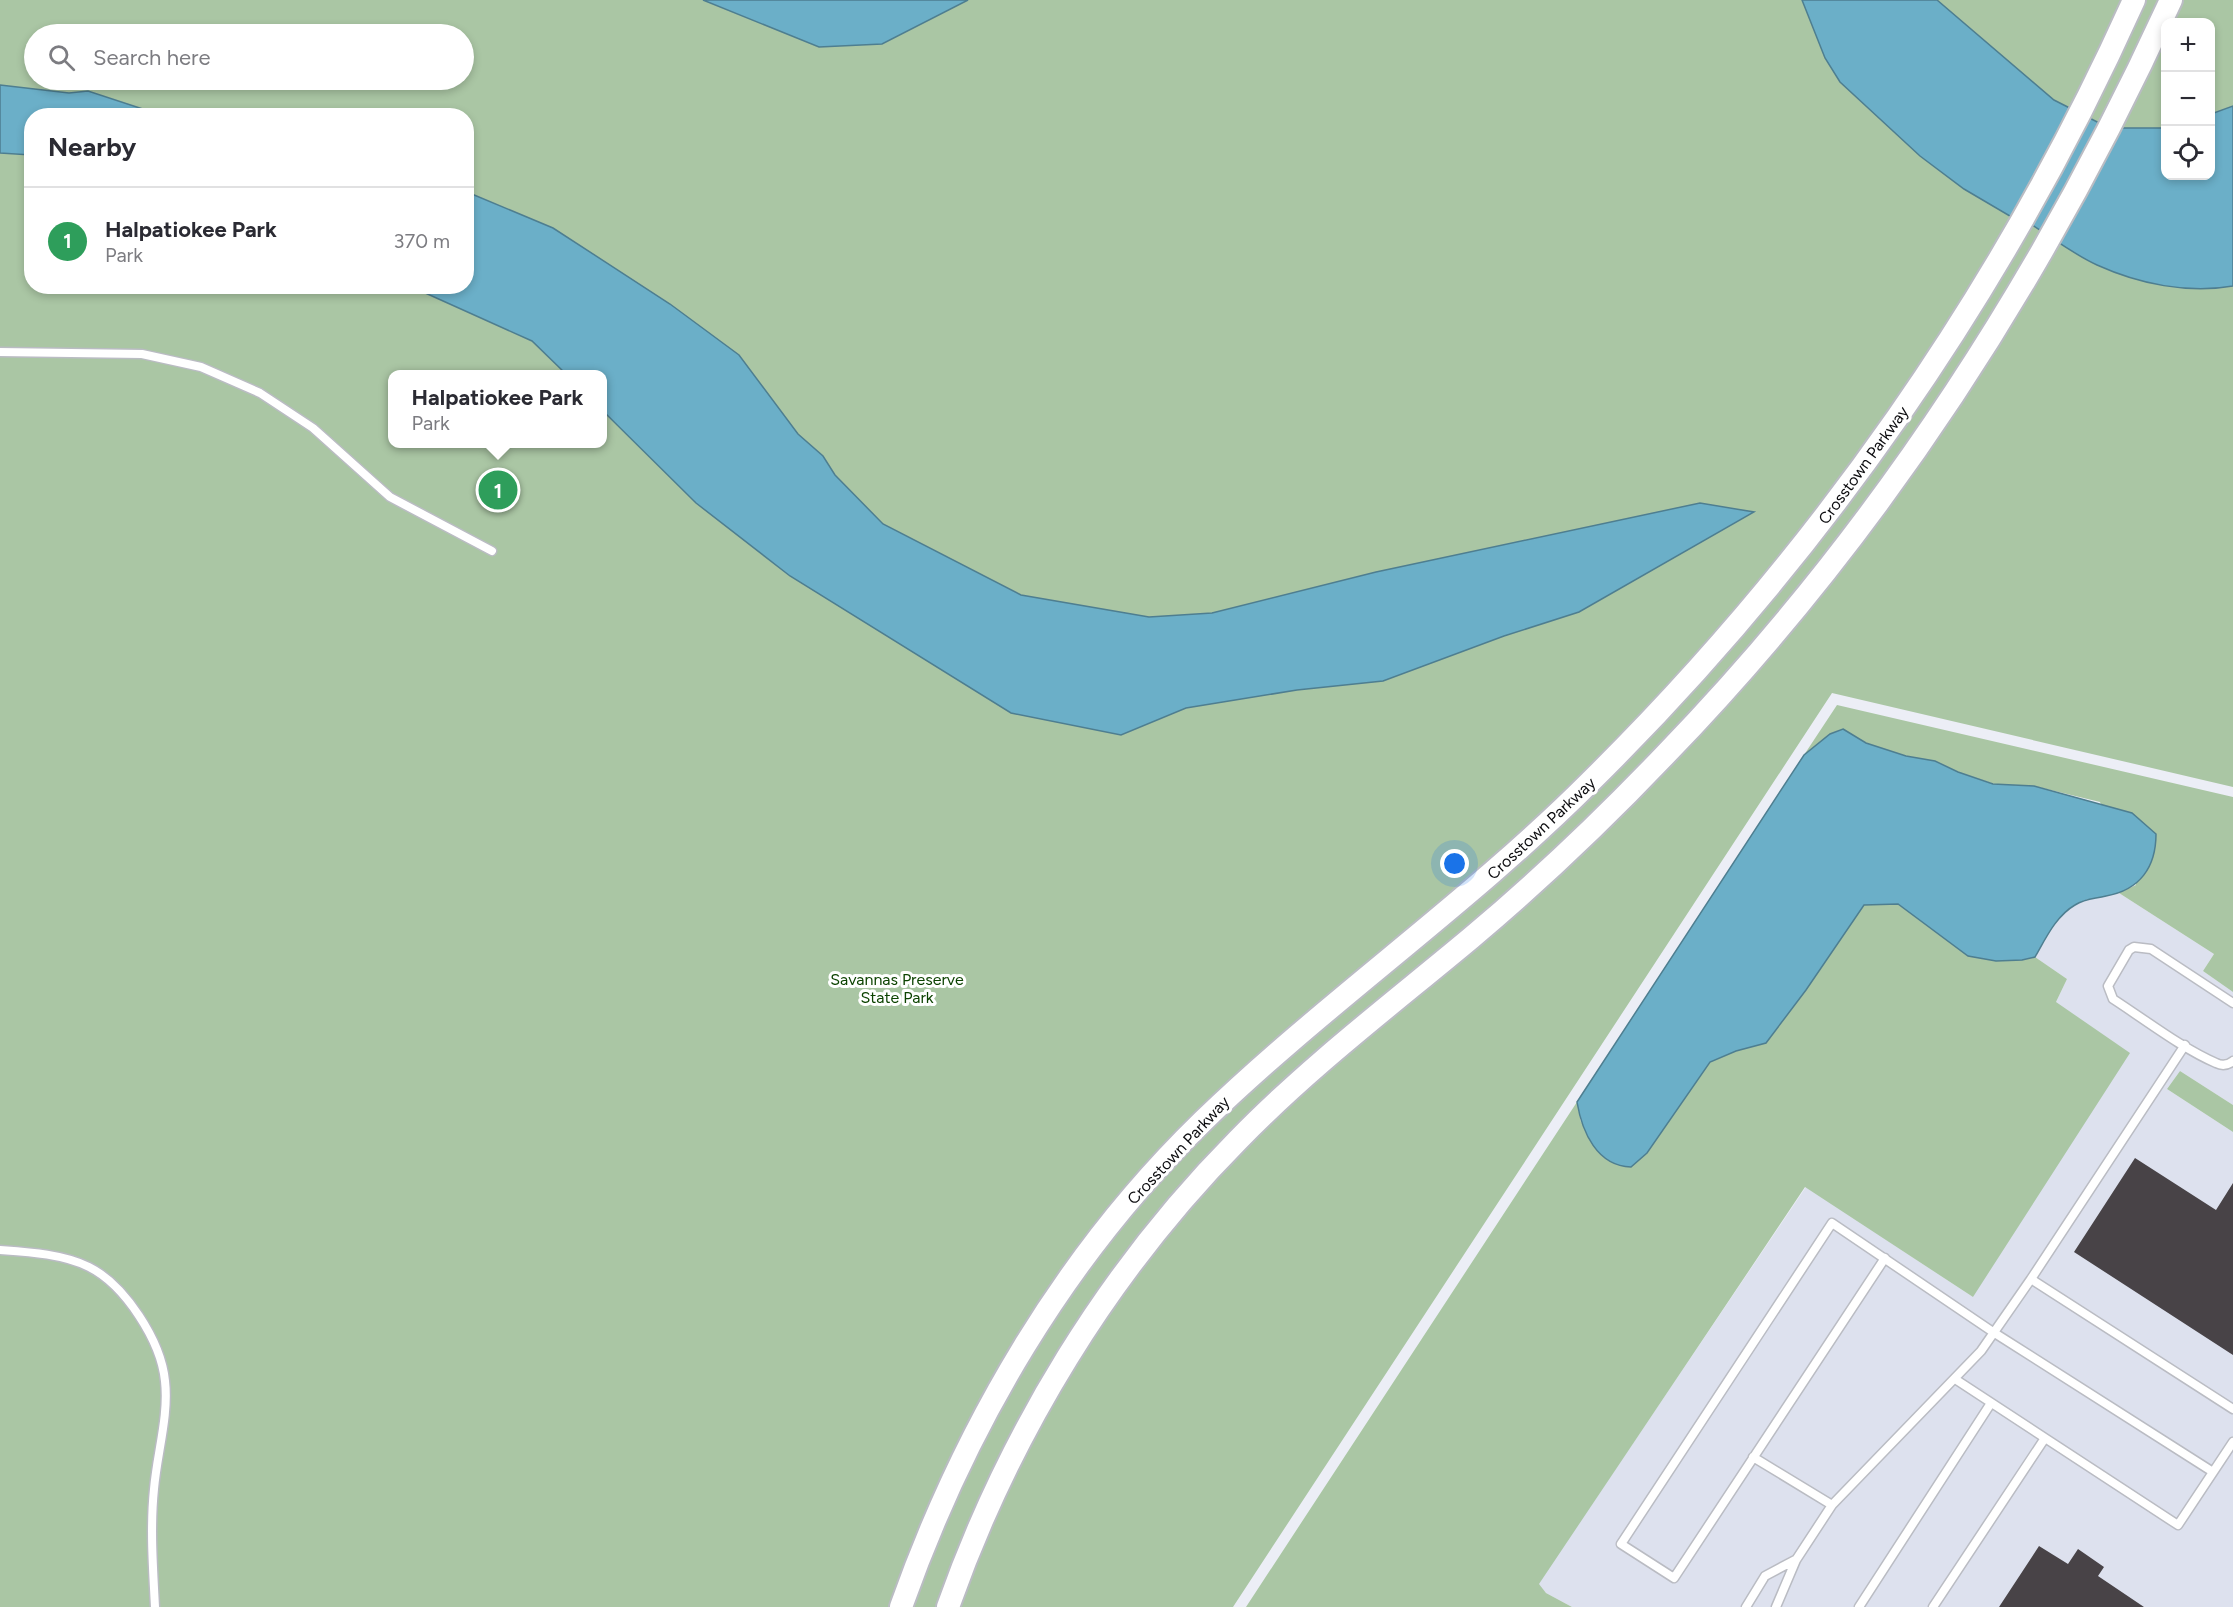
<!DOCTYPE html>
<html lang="en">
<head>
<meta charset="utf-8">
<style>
	body { margin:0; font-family:Figtree,sans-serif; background:#f7f7f7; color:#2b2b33 }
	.controls { position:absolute; right:18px; top:18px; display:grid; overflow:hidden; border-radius:12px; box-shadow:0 3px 9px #0003 }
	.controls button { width:54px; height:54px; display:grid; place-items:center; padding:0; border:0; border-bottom:2px solid #e1e1e2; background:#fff; color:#2b2b33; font:30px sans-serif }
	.you { position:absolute; left:1455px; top:864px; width:21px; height:21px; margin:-15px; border:4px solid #fff; border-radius:50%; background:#1a73e8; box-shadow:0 0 0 9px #1a73e833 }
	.badge { display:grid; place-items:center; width:39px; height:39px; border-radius:50%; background:#7c3aed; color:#fff; font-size:20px; font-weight:700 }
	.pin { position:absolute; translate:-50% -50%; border:3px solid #fff; box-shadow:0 2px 6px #0006 }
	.popup { position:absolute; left:388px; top:370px; width:219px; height:78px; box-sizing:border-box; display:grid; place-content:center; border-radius:12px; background:#fff; filter:drop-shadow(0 2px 4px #0005); font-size:20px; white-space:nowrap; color:#7c7c81 }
	.popup b { font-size:22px; color:#2b2b33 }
	.popup::after { content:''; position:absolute; left:50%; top:100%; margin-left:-12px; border:12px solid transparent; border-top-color:#fff }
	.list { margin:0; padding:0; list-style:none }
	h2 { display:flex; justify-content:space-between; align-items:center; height:78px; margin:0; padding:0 24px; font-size:26px }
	h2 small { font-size:20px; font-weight:400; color:#7c7c81 }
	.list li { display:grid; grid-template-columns:39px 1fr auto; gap:18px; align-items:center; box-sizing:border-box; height:108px; padding:0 24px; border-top:2px solid #e1e1e2 }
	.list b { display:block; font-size:22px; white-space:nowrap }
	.list p { margin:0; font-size:20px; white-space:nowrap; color:#7c7c81 }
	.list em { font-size:20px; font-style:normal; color:#7c7c81 }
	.icon { flex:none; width:33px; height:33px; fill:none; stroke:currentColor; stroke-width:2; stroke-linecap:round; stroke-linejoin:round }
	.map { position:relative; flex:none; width:2233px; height:1607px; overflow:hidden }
	.search { position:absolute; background:#fff; box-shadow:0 3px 9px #0003; left:24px; top:24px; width:450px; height:66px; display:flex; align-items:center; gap:15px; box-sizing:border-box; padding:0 21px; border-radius:33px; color:#7c7c81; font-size:22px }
	.panel { position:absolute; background:#fff; box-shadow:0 3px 9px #0003; left:24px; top:108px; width:450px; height:186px; border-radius:24px }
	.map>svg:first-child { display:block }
	.built { fill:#dde1ee }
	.green { fill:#aac6a4; fill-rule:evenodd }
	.water { fill:#6bafc8; stroke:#4e7e90; stroke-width:1.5 }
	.building { fill:#484347 }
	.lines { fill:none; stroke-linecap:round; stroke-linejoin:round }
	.service-casing { stroke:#babcc3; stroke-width:11 }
	.secondary-casing { stroke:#babcc3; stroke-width:26 }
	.service { stroke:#fff; stroke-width:8 }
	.secondary { stroke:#fff; stroke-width:22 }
	.labels { text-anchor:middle; stroke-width:6; stroke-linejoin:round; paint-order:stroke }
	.street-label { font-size:16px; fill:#0c0c0f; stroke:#fff }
	.park-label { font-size:16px; fill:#0c4301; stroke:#fff }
</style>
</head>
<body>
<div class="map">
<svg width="2233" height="1607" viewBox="0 0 2233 1607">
	<rect width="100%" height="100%" fill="#eceef6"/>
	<path class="built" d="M2119,893L2214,954L2203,971L2233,992V1105L2180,1071L2167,1089L2233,1132V1607H1572L1546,1593L1538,1584L1806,1187L1973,1297L2056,1002L2067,979L2035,957L2059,918L2072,906L2089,897Z"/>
	<path class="green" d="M0,0H2233V787L1832,693L1233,1607H0ZM2166,22H2210V176H2166ZM34,34H464V80H34ZM32,116H466V286H32ZM393,374H603V444H393Z
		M1837,705L2233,797V992L2203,971L2214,954L2119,893L2136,885L2100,802L2034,786L1994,784L1958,772L1935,761L1906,756L1866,743L1843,729L1830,734L1804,755Z
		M1898,904L1968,956L2022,960L2035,957L2067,979L2056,1002L2130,1053L1973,1297L1805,1187L1539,1584L1546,1593L1572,1607H1246L1577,1102L1581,1122L1647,1153L1710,1062L1736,1051L1766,1043L1806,990L1864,905Z
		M2180,1071L2233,1105V1132L2167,1089Z"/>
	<path class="water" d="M703,0H968L882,44L819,47Z
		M1802,0H1937L2054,100L2109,128H2165L2166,176H2210L2211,114L2233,106V286C2188,294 2139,284 2097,265C2073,254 2051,237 2029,223L2020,222L1964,189L1920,156L1840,82L1825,58Z
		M0,85L69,93L88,91L161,115L32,116L31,155L0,153Z
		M467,192L553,228L670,304L739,355L798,434L823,456L835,475L883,524L1021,595L1149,617L1212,613L1376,572L1700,503L1754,512L1579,612L1504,636L1383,681L1297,690L1186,708L1121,735L1011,713L790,576L696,503L603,411V374H566L532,341L412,287L466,286Z
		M1843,729L1866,743L1906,756L1935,761L1958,772L1993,784L2034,786L2132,813L2156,834C2156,867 2140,890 2106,896C2094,899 2086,898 2075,905C2056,916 2046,938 2035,957L2022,960L1996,961L1968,956L1898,904L1864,905L1806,990L1766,1043L1736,1051L1710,1062L1647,1153L1631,1167C1597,1166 1582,1132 1577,1102L1804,755L1830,734Z"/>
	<path class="building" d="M2135,1158L2216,1210L2233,1183V1355L2074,1252Z
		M2039,1546L2068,1564L2078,1549L2104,1567L2098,1576L2144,1607H1999Z"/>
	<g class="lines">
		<defs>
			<path id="service" d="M0,352L142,354L201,367L260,393L313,428L390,497L492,551
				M2233,1003L2151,949L2134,947L2129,950L2108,986L2113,999C2144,1019 2183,1049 2216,1063C2222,1066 2228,1065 2233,1061
				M2185,1045L2031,1279L2233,1409
				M0,1250C28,1252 63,1254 89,1267C125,1285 161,1341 165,1381C169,1416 157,1453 154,1489C150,1528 153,1568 155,1607
				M1885,1258L1674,1578L1621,1544L1832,1223L1993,1332L2213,1472
				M1955,1379L2045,1438
				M1753,1457L1832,1505
				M1746,1607L1765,1576L1795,1560
				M1776,1607L1796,1560L1832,1505L1981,1351L2031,1279
				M1859,1607L1991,1403
				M1933,1607L2045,1438L2178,1525L2233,1442"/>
			<path id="secondary" d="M901,1607C965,1426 1065,1255 1203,1121C1326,1002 1468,904 1590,782C1817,558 2003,292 2134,0
				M948,1607C1009,1434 1109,1270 1238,1140C1310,1066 1392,1004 1471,938C1539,881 1604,819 1665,755C1878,535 2044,278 2171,0"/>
		</defs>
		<use href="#service" class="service-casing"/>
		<use href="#secondary" class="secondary-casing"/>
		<use href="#service" class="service"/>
		<use href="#secondary" class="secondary"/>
	</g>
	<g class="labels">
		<g class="street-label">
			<text transform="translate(1863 465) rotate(-54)" y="6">Crosstown Parkway</text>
			<text transform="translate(1541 828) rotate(-43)" y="6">Crosstown Parkway</text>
			<text transform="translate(1178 1150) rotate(-47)" y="6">Crosstown Parkway</text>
		</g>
		<g class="park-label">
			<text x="897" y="985">Savannas Preserve<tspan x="897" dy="18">State Park</tspan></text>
		</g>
	</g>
</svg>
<div class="controls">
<button>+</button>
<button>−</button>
<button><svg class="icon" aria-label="locate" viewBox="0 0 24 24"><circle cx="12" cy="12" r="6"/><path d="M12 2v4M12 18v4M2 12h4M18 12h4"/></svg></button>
</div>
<div class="you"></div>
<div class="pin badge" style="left:498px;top:490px;background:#2e9e5b">1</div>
<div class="popup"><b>Halpatiokee Park</b>Park</div>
<div class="search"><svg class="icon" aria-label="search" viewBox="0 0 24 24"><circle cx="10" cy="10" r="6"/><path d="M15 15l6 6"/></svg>Search here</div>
<section class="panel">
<h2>Nearby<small></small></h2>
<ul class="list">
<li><span class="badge" style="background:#2e9e5b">1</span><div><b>Halpatiokee Park</b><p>Park</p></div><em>370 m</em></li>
</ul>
</section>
</div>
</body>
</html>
